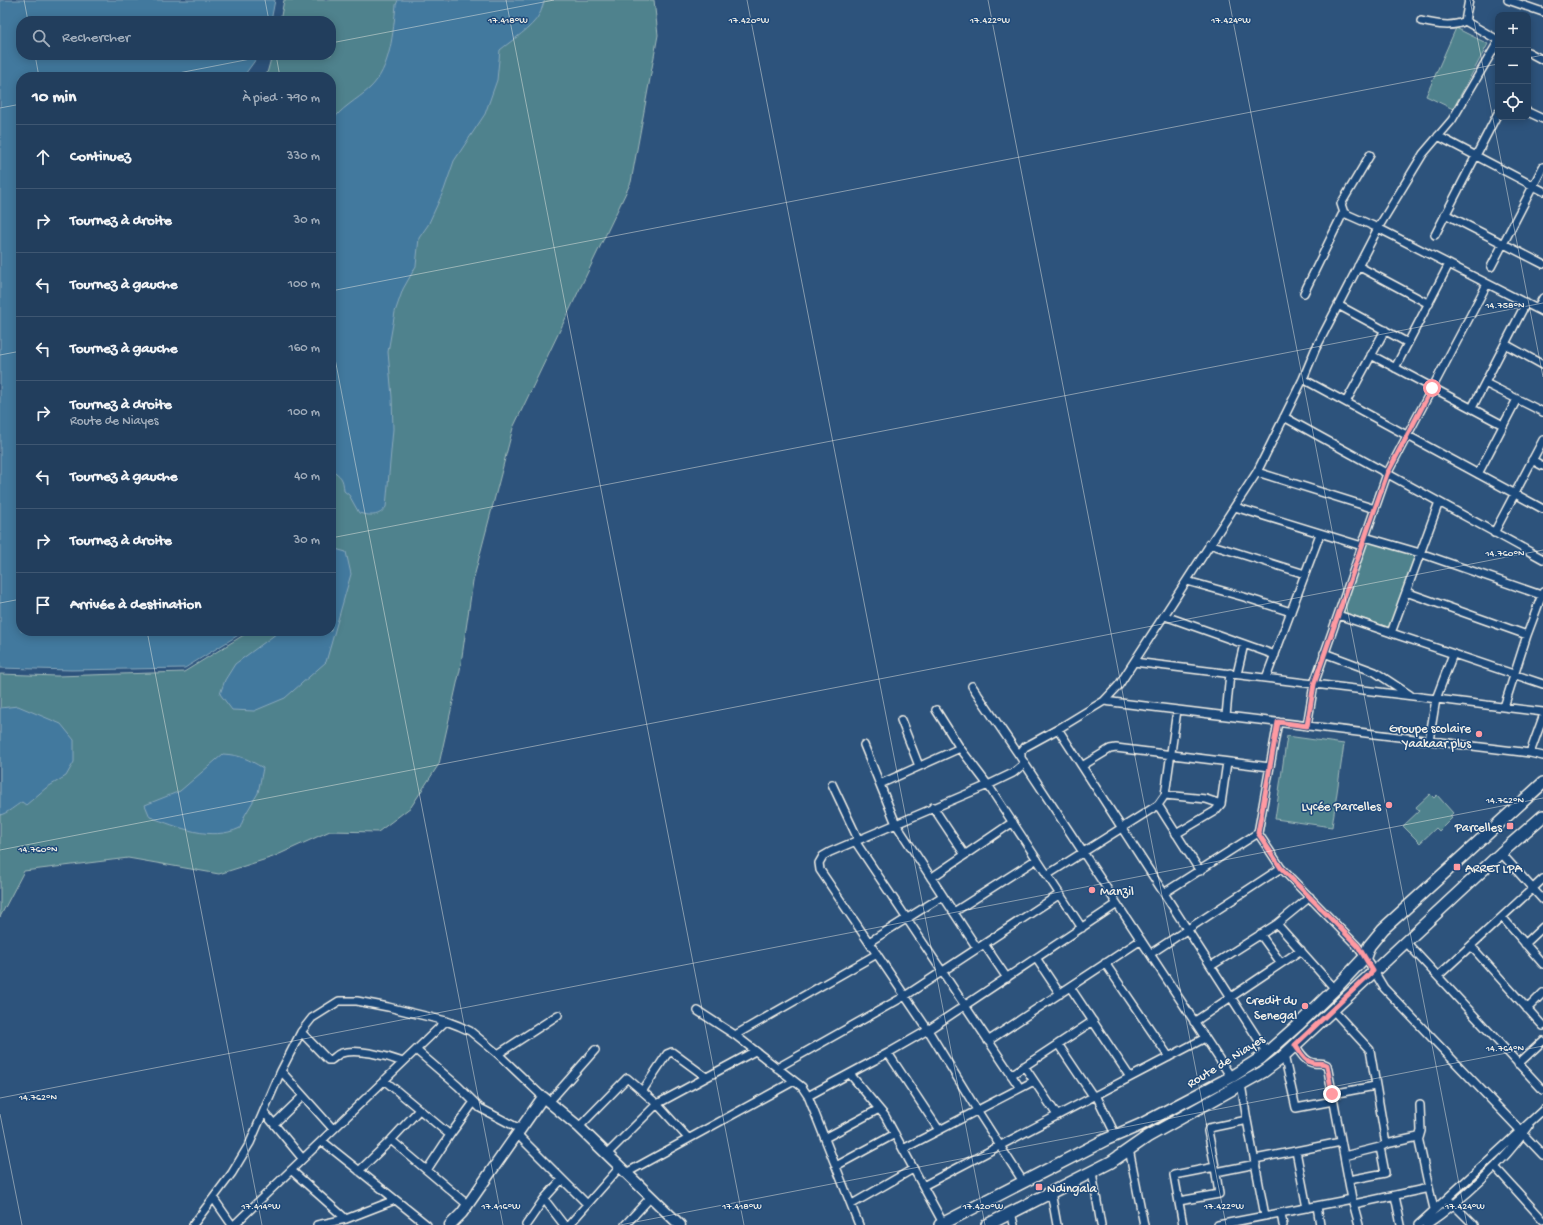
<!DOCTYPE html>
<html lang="fr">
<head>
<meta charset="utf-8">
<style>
	body { margin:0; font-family:"Gochi Hand",sans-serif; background:#2a4563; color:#f1f3f6 }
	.controls { position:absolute; right:12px; top:12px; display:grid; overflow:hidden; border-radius:8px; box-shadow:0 2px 10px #0003 }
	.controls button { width:36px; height:36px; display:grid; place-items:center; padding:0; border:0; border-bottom:1px solid #3f5772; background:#223e5d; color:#f1f3f6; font:20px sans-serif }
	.stop { position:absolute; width:12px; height:12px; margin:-9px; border:3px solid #ff9aa2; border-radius:50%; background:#fff }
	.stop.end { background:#ff9aa2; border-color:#fff; box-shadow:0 1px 4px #0008 }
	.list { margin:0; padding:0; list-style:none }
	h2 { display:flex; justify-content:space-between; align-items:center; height:52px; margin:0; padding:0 16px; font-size:17px }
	h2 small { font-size:13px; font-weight:400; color:#a2aebc }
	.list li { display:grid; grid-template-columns:26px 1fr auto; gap:12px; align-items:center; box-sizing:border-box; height:64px; padding:0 16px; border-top:1px solid #3f5772 }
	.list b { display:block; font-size:15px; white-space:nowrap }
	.list p { margin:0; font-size:13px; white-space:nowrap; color:#a2aebc }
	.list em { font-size:13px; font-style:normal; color:#a2aebc }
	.icon { flex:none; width:22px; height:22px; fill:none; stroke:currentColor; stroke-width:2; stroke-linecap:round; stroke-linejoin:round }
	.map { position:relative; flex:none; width:1543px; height:1225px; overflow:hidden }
	.search { position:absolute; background:#223e5d; box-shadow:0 2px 10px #0003; left:16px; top:16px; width:320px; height:44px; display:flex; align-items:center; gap:10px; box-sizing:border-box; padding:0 14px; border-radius:16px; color:#a2aebc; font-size:15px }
	.panel { position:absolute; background:#223e5d; box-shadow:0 2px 10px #0003; left:16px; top:72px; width:320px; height:564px; border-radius:16px }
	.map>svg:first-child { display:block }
	.green { fill:#4f828d; stroke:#a2baba }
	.water { fill:#42799e; stroke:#89a9bc }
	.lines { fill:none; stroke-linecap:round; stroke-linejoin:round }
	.street-casing { stroke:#f4f1e8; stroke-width:10 }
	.secondary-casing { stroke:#f4f1e8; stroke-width:13 }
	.primary-casing { stroke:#f4f1e8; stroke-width:14 }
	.street { stroke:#1f4a7a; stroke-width:7 }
	.secondary { stroke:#1f4a7a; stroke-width:10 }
	.primary { stroke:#1f4a7a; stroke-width:11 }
	.route { stroke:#ff9aa2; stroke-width:5 }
	.ticks { fill:none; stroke:#f4f1e8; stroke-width:1; stroke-opacity:0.45 }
	.poi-dot { fill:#ff9aa2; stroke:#1f4a7a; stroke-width:1.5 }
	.labels { text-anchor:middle; stroke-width:3; stroke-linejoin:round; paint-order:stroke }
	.poi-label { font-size:13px; fill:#f4f1e8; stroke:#1f4a7a; text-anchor:end }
	.street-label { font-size:13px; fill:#f4f1e8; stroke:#1f4a7a }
	.ticks-label { font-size:10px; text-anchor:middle; fill:#f4f1e8; stroke:#1f4a7a; stroke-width:3; stroke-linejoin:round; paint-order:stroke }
</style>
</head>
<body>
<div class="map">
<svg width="1543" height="1225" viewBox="0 0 1543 1225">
	<rect width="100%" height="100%" fill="#2d537c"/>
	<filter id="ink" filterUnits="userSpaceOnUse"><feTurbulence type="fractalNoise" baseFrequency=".025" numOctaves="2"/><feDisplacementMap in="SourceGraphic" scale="8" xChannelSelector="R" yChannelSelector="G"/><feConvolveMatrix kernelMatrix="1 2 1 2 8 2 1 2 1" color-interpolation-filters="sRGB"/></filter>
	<g filter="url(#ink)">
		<path class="green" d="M284,0H654L658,35L631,182L513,428L473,581L460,670L439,764L411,807L378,832L330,831L273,857L219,874L128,858L24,871L0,917V674L57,676L184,672L250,631H331V77H266L272,55H331V21H280Z
			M1456,28L1488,44L1453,109L1426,96Z
			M1367,540L1415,556L1391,628L1343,612Z
			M1287,736L1344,744L1332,827L1275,819Z
			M1430,794L1434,798L1437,795L1453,813L1450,816L1452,818L1439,831L1436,828L1420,843L1403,826L1419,811L1416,807Z"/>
		<path class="water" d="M0,0H275L271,21H21V55H259L243,77H21V631H245L185,668L71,670L0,668Z
			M398,0H545C542,5 542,11 539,15C532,28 512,40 500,50L497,80L485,114L454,161L444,190L428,225L419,238L416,266L403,289L395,312L388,352L392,397L393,429L386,507C379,517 370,516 359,513L349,495L344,491C343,477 341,477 331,469V123C340,108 357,100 370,88C391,68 393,32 396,5Z
			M332,548L346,552L351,574L326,662L285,698L254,711L232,710L220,694L225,680L235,664L280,631H331V550Z
			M18,706L61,724L74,740V762L66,776L46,788L26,805L22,802C15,806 8,813 0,815V708Z
			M223,754C240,755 248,759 263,768L258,793L245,815L240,828C211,842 178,827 150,817L145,805L180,791Z"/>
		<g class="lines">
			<defs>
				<path id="street" d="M1508,0L1543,12
					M1421,21C1435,24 1452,28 1465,21L1469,0
					M1465,21L1498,40
					M1528,52L1543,60
					M1528,112L1543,119
					M1438,136L1543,191
					M1344,213L1341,204L1370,155
					M1445,214L1543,264
					M1435,235L1498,113
					M1358,266L1429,304
					M1491,267L1543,167
					M1304,293L1342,215L1344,213L1378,228L1543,312
					M1338,305L1408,343
					M1537,309L1543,298
					M1505,344L1543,365
					M1371,355L1503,425
					M1395,368L1449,264
					M1303,379L1543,509
					M1485,383L1543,412
					M1346,402L1385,330
					M1472,408L1526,303
					M1284,417L1543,559
					M1532,460L1543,466
					M1257,472L1375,509
					M1478,474L1517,399
					M1235,507L1362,546
					M1494,533L1543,440
					M1365,537L1420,553L1541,595
					M1209,544L1305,574
					M1187,581L1244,597L1291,612
					M1406,592L1527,635
					M1338,615L1543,684
					M1165,616L1275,655
					M1391,633L1439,502
					M1324,653L1375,672L1410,695
					M1134,662L1543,712
					M1237,674L1244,644
					M1266,678L1320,534
					M972,686L1021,758
					M1104,701L1530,753L1543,756
					M1504,707L1527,635L1543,592
					M936,710L960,748L988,785L1082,928
					M1226,716L1230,673
					M901,720L919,766
					M1278,722L1258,833L1281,868L1357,946L1369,963L1384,988L1520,1130
					M1307,726L1314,684L1387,474L1487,284
					M1058,729L1267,1053
					M1429,741L1436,699L1453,654
					M864,745L896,824L977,948
					M1530,753L1543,717
					M1082,766L1110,749L1116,748L1270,767
					M832,784L858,839
					M880,784L960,748
					M1165,795L1206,799L1221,804
					M1158,805L1200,871
					M933,807L965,855
					M1176,834L1215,811L1221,804L1227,762
					M855,841L1020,1088
					M1501,853L1543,900
					M1047,875L1158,805L1165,795L1177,710
					M931,878L1013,822
					M1164,893L1258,833
					M954,912L1037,859
					M1502,917L1543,964
					M1277,924L1335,989
					M1260,934L1281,963
					M869,942L943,896
					M1406,942L1543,1090
					M984,944L1007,978
					M1525,944L1543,927
					M1471,946L1543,1026
					M1150,954L1281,868
					M1036,958L1060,994
					M1105,963L1169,1057
					M1211,966L1277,924L1310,897
					M1438,976L1543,879
					M1070,987L1130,1077
					M1332,1009L1370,1050L1386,1144
					M1527,1009L1543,993
					M698,1011L735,1035L802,1087L808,1096L859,1225
					M1194,1022L1301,950
					M301,1032L328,1060H331C334,1058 336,1056 339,1054C355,1047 387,1056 403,1062
					M735,1035L877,954
					M988,1041L1141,940
					M1058,1044L1093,1096
					M1295,1045C1300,1052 1305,1062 1314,1063C1319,1064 1322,1062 1327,1065L1352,1199L1359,1225
					M416,1050L458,1086L480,1108L520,1129
					M888,1053L939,1130
					M498,1054L558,1015
					M1284,1055L1296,1108L1333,1101
					M1518,1064L1543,1041
					M1024,1066L1057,1115
					M777,1068L905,996L1060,894
					M281,1071L333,1129
					M850,1074L885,1116L943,1223
					M1011,1075L1093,1021
					M1231,1077L1021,758V752L1025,747L1058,729L1104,701L1119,685L1257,472L1303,379L1315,350L1378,228L1423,154L1452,120L1498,42
					M384,1080L450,1135
					M1241,1084L1247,1120L1265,1216
					M643,1090L667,1054L672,1052L706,1077
					M1332,1094L1375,1086
					M1096,1095L1116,1136
					M808,1096L888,1053L928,1030L1117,904
					M550,1101L595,1050
					M264,1112L302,1158
					M274,1124L303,1096
					M579,1127L627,1078L657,1104L688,1138
					M517,1134L587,1204
					M1523,1134L1543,1155
					M825,1138L879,1109
					M1419,1138L1421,1131L1420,1105
					M391,1140L468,1205
					M322,1141L427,1225
					M903,1149L1034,1081
					M1129,1149L1144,1225
					M1296,1151L1307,1208
					M607,1154L657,1104L755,1051
					M1344,1156L1380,1147
					M1255,1159L1341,1142
					M836,1166L895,1134
					M1215,1167L1208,1131L1209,1128L1247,1120
					M1495,1167L1543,1220
					M291,1170L346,1219
					M427,1170L450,1135L474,1102
					M359,1171L391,1140L419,1110
					M1092,1172L1101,1225
					M1216,1172L1256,1164
					M626,1173L794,1081
					M1349,1180L1385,1173L1380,1147L1386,1144L1418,1137L1429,1188
					M1024,1183L977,1110L928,1030L820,870L819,863L823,856L830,852L988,785L1013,773L1025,763
					M923,1186L1205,1038
					M1051,1192L1057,1225
					M1395,1196L1401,1225
					M214,1199L232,1225
					M544,1199L564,1225
					M1179,1201L1219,1194L1215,1167L1174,1175L1183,1225
					M1450,1201L1474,1225
					M852,1204L913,1169
					M1354,1204L1429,1188L1434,1209
					M1317,1206L1320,1225
					M1011,1212L1014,1225
					M1281,1213L1283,1225
					M193,1225L232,1173L250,1143L281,1071L301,1032L312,1018L339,1001H357L388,1007L446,1021L459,1026L470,1031L498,1054L543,1097
					M234,1225L446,1021
					M317,1225L346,1219L395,1200
					M526,1225L544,1199L562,1179
					M569,1225L620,1167
					M625,1225L651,1197
					M1218,1225L1352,1199
					M1418,1225L1543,1110
					M1426,1225C1463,1200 1504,1162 1529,1126"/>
				<path id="secondary" d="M450,1225L462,1213L543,1097L579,1127L680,1225"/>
				<path id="primary" d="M940,1225L1105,1140L1140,1125L1231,1077L1261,1058L1298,1025L1335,989L1365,957L1369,946L1383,929L1543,783
					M987,1225L1111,1162L1147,1137L1263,1072L1279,1060L1501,853L1543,816"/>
			</defs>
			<use href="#street" class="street-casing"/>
			<use href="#secondary" class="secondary-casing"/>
			<use href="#primary" class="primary-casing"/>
			<use href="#street" class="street"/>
			<use href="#secondary" class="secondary"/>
			<use href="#primary" class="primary"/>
		</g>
	</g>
	<g class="lines" filter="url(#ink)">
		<path class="route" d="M1332,1094L1327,1065C1323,1062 1319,1064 1314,1063C1305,1062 1300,1052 1295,1045L1373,971L1358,946L1281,868L1258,833L1278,722L1307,726L1314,684L1387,474L1432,388"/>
	</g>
	<path class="ticks" d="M24,0L28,21M265,0L269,21M506,0L744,1225M747,0L985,1225M988,0L1226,1225M1229,0L1467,1225M1470,0L1543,377M331,43L554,0M35,55L39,77M276,55L280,77M1528,58L1543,55M158,77L271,55M0,108L21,104M331,291L1498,64M331,338L503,1225M0,355L21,351M331,538L1543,303M0,603L21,599M147,631L262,1225M0,850L1543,550M0,1098L1543,798M0,1114L22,1225M620,1225L1543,1046"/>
	<g class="poi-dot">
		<circle cx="1479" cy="734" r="4"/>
		<circle cx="1389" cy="805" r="4"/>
		<rect x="1506" y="822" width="8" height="8" rx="2"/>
		<rect x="1453" y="863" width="8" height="8" rx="2"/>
		<circle cx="1092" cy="890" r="4"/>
		<circle cx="1305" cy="1006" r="4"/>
		<rect x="1035" y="1183" width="8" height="8" rx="2"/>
	</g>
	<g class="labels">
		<g class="poi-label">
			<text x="1471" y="732">Groupe scolaire<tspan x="1471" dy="15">Yaakaar plus</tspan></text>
			<text x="1381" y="810">Lycée Parcelles</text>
			<text x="1502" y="831">Parcelles</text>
			<text x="1465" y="872" text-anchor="start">ARRET LPA</text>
			<text x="1100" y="895" text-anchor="start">Manzil</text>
			<text x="1297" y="1004">Credit du<tspan x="1297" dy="15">Senegal</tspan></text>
			<text x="1047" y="1192" text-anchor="start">Ndingala</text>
		</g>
		<g class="street-label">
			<text transform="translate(1225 1060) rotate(-32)" y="5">Route de Niayes</text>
		</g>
	</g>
	<g class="ticks-label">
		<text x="508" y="23">17.418°W</text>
		<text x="749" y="23">17.420°W</text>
		<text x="990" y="23">17.422°W</text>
		<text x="1231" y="23">17.424°W</text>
		<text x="1505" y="308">14.758°N</text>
		<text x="1505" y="556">14.760°N</text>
		<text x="1505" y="803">14.762°N</text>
		<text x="38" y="852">14.760°N</text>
		<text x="1505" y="1051">14.764°N</text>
		<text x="38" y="1100">14.762°N</text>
		<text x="261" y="1209">17.414°W</text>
		<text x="501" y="1209">17.416°W</text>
		<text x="742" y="1209">17.418°W</text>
		<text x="983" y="1209">17.420°W</text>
		<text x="1224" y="1209">17.422°W</text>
		<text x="1465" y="1209">17.424°W</text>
	</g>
</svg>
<div class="controls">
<button>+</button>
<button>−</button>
<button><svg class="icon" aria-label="locate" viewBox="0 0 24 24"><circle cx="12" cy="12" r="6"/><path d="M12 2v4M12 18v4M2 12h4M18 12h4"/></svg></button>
</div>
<div class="stop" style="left:1432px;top:388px"></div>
<div class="stop end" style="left:1332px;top:1094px"></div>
<div class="search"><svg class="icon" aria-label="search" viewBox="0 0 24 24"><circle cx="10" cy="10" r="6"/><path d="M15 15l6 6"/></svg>Rechercher</div>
<section class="panel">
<h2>10 min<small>À pied · 790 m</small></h2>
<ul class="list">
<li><svg class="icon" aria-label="ahead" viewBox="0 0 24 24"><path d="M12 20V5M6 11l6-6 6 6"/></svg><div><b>Continuez</b></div><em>330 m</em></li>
<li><svg class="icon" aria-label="right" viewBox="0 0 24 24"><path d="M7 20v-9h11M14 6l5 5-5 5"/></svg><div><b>Tournez à droite</b></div><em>30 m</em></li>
<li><svg class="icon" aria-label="left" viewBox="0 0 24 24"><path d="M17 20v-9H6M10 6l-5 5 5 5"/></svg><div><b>Tournez à gauche</b></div><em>100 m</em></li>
<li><svg class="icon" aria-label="left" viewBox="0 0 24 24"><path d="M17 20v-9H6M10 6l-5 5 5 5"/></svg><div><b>Tournez à gauche</b></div><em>160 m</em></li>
<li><svg class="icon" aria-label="right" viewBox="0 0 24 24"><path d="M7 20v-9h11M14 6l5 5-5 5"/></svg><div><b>Tournez à droite</b><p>Route de Niayes</p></div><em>100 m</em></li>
<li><svg class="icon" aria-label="left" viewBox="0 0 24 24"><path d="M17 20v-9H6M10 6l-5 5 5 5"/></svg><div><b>Tournez à gauche</b></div><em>40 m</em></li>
<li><svg class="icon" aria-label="right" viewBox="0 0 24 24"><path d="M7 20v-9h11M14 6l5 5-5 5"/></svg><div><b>Tournez à droite</b></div><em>30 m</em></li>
<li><svg class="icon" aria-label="arrive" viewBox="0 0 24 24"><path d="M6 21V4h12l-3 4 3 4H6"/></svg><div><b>Arrivée à destination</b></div></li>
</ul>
</section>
</div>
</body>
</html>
